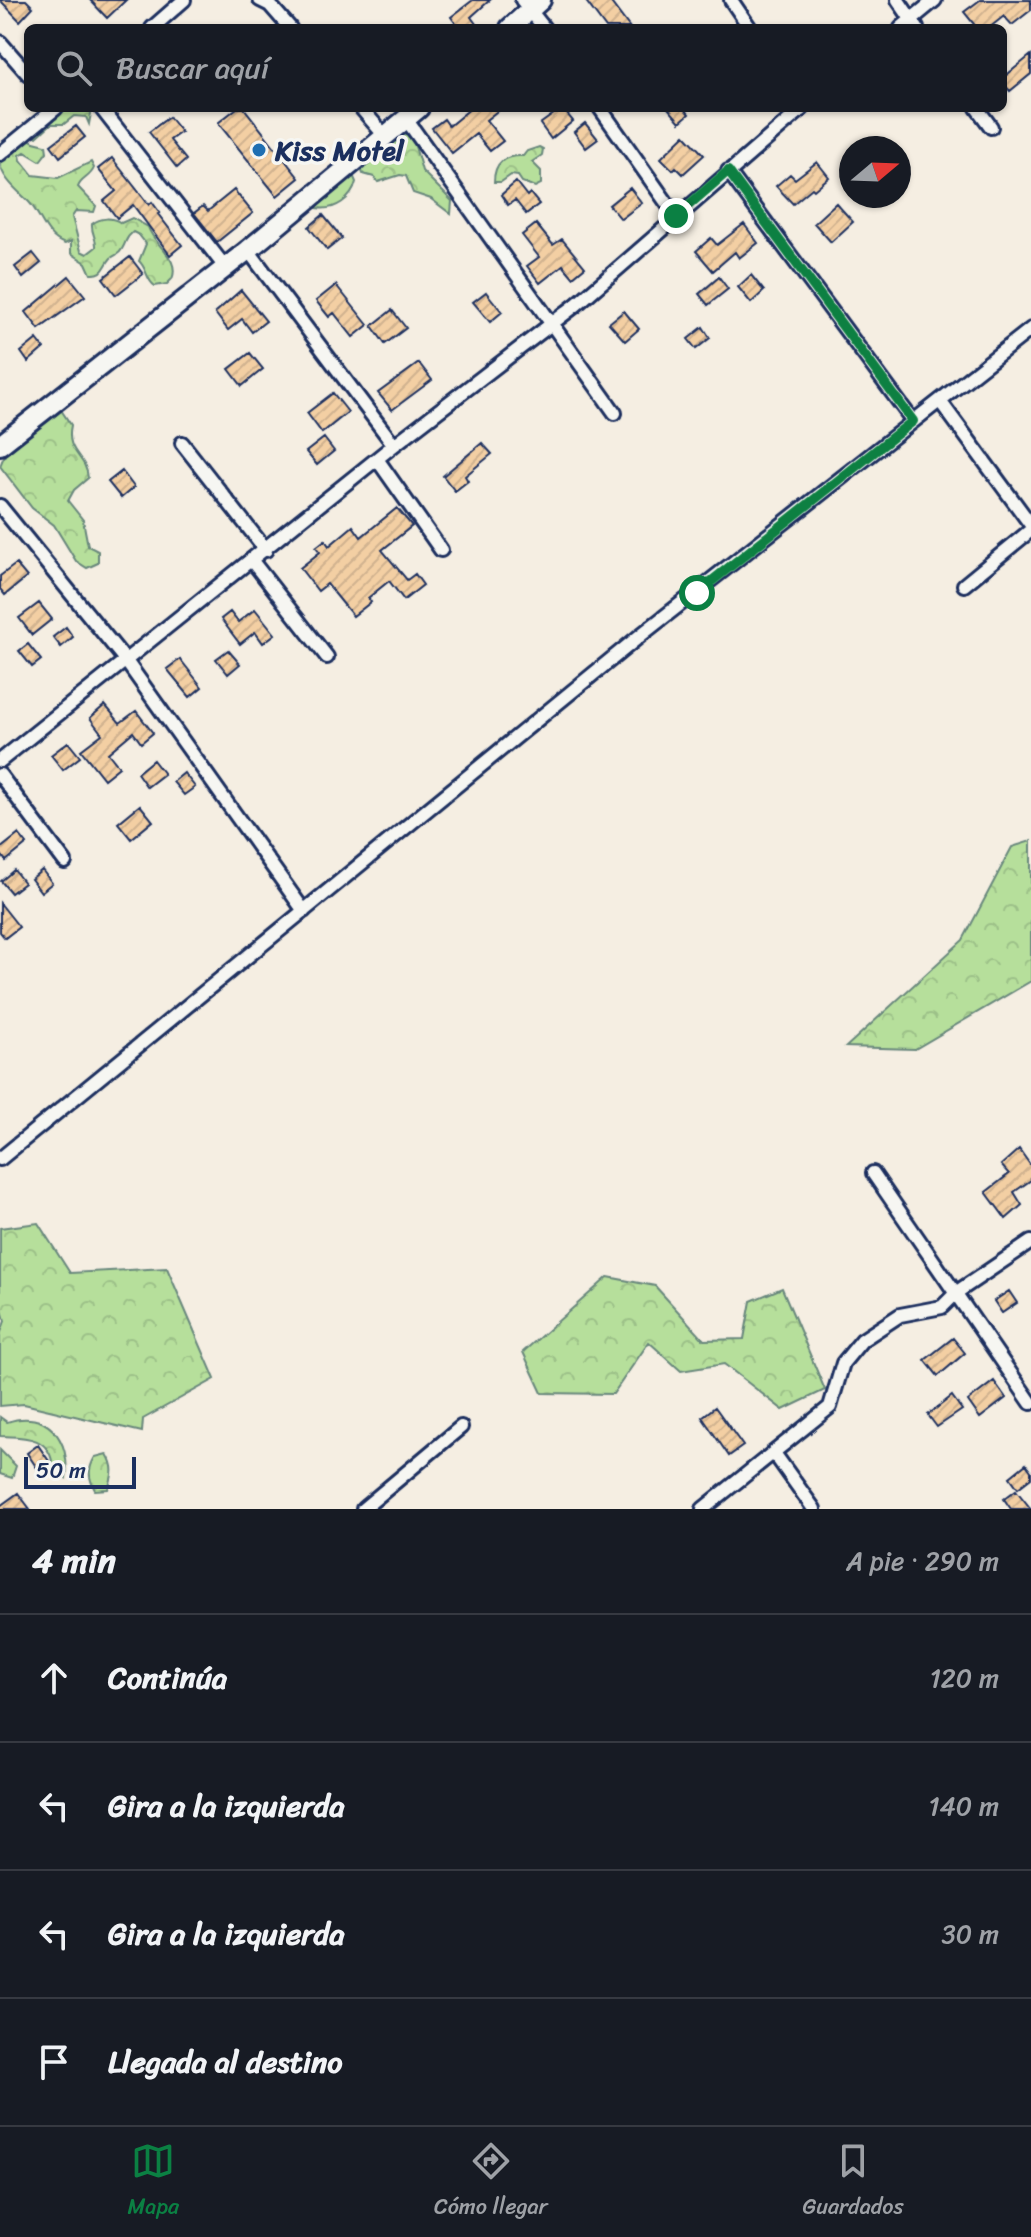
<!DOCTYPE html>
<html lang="es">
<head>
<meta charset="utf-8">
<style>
	body { margin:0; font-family:Sriracha,sans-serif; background:#242831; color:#f1f3f6 }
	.compass { position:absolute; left:839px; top:136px; width:72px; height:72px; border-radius:50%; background:#171b24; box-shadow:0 2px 6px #0004; rotate:71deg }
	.scale { position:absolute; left:24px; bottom:20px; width:112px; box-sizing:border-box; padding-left:8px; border:4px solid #1b2f5e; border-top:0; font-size:22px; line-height:28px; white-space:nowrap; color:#1b2f5e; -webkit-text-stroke:6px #f6f6f2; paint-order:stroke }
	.stop { position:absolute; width:24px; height:24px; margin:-18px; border:6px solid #0b8043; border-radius:50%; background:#fff }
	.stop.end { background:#0b8043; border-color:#fff; box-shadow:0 2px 8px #0008 }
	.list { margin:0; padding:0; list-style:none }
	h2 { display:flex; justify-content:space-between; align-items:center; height:104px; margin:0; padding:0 32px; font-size:34px }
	h2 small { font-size:26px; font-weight:400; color:#9ea1a6 }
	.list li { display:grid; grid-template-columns:52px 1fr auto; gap:24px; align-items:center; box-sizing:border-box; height:128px; padding:0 32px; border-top:2px solid #363941 }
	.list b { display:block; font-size:30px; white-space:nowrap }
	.list em { font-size:26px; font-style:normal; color:#9ea1a6 }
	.icon { flex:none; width:44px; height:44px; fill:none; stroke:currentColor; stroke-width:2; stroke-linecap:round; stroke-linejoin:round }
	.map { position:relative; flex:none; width:1031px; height:1509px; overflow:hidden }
	.search { position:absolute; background:#171b24; box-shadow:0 2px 6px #0004; left:24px; right:24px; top:24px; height:88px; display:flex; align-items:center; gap:20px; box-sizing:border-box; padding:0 28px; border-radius:12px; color:#9ea1a6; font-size:30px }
	.sheet { height:616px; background:#171b24 }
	nav { display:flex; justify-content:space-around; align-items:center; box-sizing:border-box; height:112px; border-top:2px solid #363941; background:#171b24; font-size:22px; color:#9ea1a6 }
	nav a { display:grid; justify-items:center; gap:4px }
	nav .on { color:#0b8043 }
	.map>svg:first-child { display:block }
	.forest { fill:url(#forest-crowns); stroke:#68877c; stroke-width:2 }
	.building { fill:url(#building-hatch); stroke:#1b2f5e; stroke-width:2 }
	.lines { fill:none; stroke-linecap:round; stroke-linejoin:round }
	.street-casing { stroke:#1b2f5e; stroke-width:18 }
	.secondary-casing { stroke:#1b2f5e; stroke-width:24 }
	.street { stroke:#f6f6f2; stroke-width:12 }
	.secondary { stroke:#f6f6f2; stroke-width:18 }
	.route { stroke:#0b8043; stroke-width:10 }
	.poi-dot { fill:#1f6fb2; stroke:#f6f6f2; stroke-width:3 }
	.labels { text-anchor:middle; stroke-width:7; stroke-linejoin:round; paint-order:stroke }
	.poi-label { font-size:28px; font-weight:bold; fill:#1b2f5e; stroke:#f6f6f2; text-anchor:start }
</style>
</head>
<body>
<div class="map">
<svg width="1031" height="1509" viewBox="0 0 1031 1509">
	<defs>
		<pattern id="forest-crowns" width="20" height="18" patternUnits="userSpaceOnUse" patternTransform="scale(2)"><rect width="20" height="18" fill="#b6df9b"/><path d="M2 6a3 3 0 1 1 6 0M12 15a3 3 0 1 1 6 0" fill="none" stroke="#9cc088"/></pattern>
		<pattern id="building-hatch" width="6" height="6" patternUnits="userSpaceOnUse" patternTransform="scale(2)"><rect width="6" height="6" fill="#f3cfa3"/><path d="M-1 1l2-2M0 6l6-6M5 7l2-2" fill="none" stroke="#d0b28f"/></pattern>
	</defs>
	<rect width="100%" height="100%" fill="#f5eee2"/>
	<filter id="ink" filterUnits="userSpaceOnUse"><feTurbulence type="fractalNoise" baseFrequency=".0125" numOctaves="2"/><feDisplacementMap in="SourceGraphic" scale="16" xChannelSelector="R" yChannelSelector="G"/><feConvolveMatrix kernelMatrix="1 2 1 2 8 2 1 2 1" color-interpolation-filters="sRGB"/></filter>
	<g filter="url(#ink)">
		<path class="forest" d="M53,108H92L89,124L86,117L74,116L64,124H51L37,137L32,133Z
			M402,133L413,139L422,171L452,201L451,214L431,199L413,193L406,176L400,175L378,182L374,177L363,174L361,168Z
			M23,135L34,142L46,145L47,152L40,161L25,152L20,155L21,160L33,175L58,178L91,162L94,168C90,178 81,178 78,187L96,206L94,212L76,211L72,217L81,251L87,254L96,247C97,238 91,234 92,224C101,217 112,217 121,223L132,218L148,227C154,246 181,258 172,279L167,284L155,286C146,280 147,268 139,261L146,244L139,235L133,232C125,238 127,241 122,249C119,255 116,254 111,258C103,267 105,275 91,274L86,263L71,253V241L65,244C45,237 42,216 29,202C19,192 6,182 1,168C0,162 0,154 0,149Z
			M539,147L543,149L542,155L532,162L541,171V184L535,187L522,182L518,176L511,175L501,182H494C494,162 505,155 523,156L527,151Z
			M352,173L356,182C352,199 335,211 317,208L315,203Z
			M51,410H61L71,425C65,454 86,454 88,478L74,490L68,501L83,520L88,546L98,551V563L87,568L76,561L54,525L32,508L0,466C8,442 32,426 51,410Z
			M1031,841V981L915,1049L846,1047L963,940L1012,847Z
			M38,1223L70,1273L167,1268L215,1379L143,1419L142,1432L24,1404L0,1406V1335L5,1321L0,1302V1228Z
			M608,1277L655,1286L704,1340L744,1339L751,1301L782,1288L825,1390L783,1410L724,1364L681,1371L649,1342L613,1394L542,1393L523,1352Z
			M0,1417L7,1422C47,1408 71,1440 66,1478L53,1467C50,1435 24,1437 0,1436Z
			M0,1450L16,1466L12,1478L0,1474Z
			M107,1454C115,1467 113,1475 108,1489L95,1490C88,1477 88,1469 95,1457Z"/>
		<path class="building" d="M0,0H26L33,7L20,21Z
			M90,0H126L107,18Z
			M473,0H490L471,17L479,28H459L451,17Z
			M585,0H609L630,28H606Z
			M980,0H1031V10L1012,25L1004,16L989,28H977L964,12Z
			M1031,55V74L1010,91L1003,83V78Z
			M237,108H244L299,178L277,196L218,123Z
			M471,108H501L486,120L503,141L490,151L476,134L452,153L432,128L444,119L449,126Z
			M562,108L573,121L551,139L540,124Z
			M668,108H684L689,114L680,122Z
			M169,117L181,132L170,140L186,160L177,168L149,132Z
			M585,123L598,139L586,148L574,132Z
			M76,126L85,137L60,157L51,145Z
			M685,135L704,155L683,174L676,167L673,170L661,158Z
			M112,158L149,205L152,202L160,213L158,214L182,245L170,255L133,205L117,218L104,201L116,191L98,169Z
			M817,162L829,177L814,190L812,188L793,204L776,186L790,174L795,179Z
			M516,182L527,196L530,193L539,204L526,214L515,200L508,205L501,195Z
			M630,188L642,203L621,219L609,205Z
			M234,190L253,213L217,242L194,213L203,206L208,211Z
			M836,203L853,222L831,242L814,223Z
			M323,215L342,238L327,250L309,227Z
			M536,224L553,245L562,239L585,267L573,277L563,265L540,283L527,266L539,257L522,235Z
			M744,224L758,243L739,258L735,252L713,271L696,251L711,238L717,245Z
			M33,253L41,263L23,278L15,267Z
			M130,257L143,274L116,295L103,278Z
			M751,275L764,291L751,303L738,287Z
			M69,276L85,296L39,329L26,312Z
			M719,277L728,289L708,305L699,294Z
			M336,285L368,325L353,337L334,313L329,317L316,301Z
			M241,290L266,321L252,332L242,319L228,330L215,313Z
			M486,292L502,312L490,322L473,302Z
			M392,310L406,328L385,344L372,326Z
			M624,311L639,329L625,341L609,323Z
			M703,327L710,338L696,349L688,339Z
			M37,339L44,348L28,362L21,352Z
			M250,353L263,369L242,386L229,369Z
			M419,363L432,380L392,410L378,393Z
			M333,393L348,412L322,433L307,413Z
			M324,438L334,451L317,465L306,452Z
			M482,443L492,454L465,476L468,481L455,491L443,476Z
			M122,471L134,487L121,498L108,482Z
			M397,508L412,526L382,550L407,580L415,574L423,585L404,600L389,581L368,598L371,602L353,616L327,584L318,591L300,568L320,552L316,547L325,540L329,546L353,526L361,537Z
			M16,564L27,577L5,595L0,589V576Z
			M39,603L52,619L32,635L19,618Z
			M255,609L275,634L263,643L255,632L240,644L221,619L230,612L238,622Z
			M66,627L73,637L61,647L53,637Z
			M28,644L41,660L32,667L19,651Z
			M228,650L240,664L228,674L216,659Z
			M180,659L202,687L190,697L167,669Z
			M105,705L120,723L136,711L153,733L141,743L133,732L108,753L119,767L104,779L81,750L102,734L90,718Z
			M68,742L80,757L63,770L51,755Z
			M153,760L164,774L147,787L137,773Z
			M184,773L195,787L184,795L173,782Z
			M140,805L153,821L131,839L118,823Z
			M19,834L27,844L6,861L0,853V849Z
			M14,870L24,883L11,893L1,881Z
			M42,870L52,883L41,892L31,879Z
			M0,903L19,927L5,938L0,932Z
			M1019,1149L1031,1166V1180L1014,1192L1022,1205L1006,1219L986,1192L1009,1174L1001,1165Z
			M1009,1291L1017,1303L1002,1313L994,1301Z
			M953,1338L965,1353L938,1376L925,1360Z
			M994,1381L1006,1398L980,1418L968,1401Z
			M952,1396L962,1410L937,1427L928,1415Z
			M715,1407L743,1446L729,1456L702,1417Z
			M38,1445L53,1467L41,1474L27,1453Z
			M1026,1464L1031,1471V1478L1018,1488L1010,1477Z
			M1016,1490L1031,1509H1011L1004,1499Z
			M18,1493L30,1509H0V1506Z"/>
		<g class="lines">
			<defs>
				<path id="street" d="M260,0L270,5L290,28
					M522,0L544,28
					M731,0L750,28
					M898,0L917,28
					M152,28L184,0
					M901,28L935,0
					M0,42L28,74
					M101,108L225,267
					M361,108L385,136
					M600,108L676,216
					M977,108L991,127
					M406,119L615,413
					M0,154L56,108
					M728,171L913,421
					M248,250L394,445
					M940,401L1031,525
					M182,443L266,550
					M377,459L441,550
					M0,506L126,661L304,911
					M252,561L327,657
					M964,585L1031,530
					M0,761L394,445L576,305L803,108
					M0,775L65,862
					M0,1159L641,635L1031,329
					M873,1173L1031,1403
					M774,1453L814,1509
					M363,1509L461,1427
					M703,1509L830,1407L843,1363L862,1340L900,1315L942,1307L957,1292L1031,1242"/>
				<path id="secondary" d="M510,28L541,0
					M0,445L248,250L419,108"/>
			</defs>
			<use href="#street" class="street-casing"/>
			<use href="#secondary" class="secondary-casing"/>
			<use href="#street" class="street"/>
			<use href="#secondary" class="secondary"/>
		</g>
	</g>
	<g class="lines" filter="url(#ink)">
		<path class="route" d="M676,216L728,171L913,421L697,593"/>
	</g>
	<circle class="poi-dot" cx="259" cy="150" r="8"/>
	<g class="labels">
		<g class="poi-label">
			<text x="275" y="160">Kiss Motel</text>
		</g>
	</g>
</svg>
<svg class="compass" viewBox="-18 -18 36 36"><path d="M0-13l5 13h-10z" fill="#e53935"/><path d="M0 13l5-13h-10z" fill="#9ea1a6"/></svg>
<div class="scale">50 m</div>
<div class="stop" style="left:697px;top:593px"></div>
<div class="stop end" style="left:676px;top:216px"></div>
<div class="search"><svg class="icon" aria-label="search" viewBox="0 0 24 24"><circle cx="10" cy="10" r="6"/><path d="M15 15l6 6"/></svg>Buscar aquí</div>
</div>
<section class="sheet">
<h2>4 min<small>A pie · 290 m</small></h2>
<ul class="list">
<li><svg class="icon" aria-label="ahead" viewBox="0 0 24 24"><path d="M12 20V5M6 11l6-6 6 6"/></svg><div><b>Continúa</b></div><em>120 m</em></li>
<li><svg class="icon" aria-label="left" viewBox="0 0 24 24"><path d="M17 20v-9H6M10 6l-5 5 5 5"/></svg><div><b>Gira a la izquierda</b></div><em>140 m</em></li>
<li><svg class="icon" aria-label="left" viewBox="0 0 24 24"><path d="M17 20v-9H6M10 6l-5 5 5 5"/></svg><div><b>Gira a la izquierda</b></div><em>30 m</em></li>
<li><svg class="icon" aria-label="arrive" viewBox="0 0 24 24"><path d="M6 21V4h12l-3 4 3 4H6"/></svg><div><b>Llegada al destino</b></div></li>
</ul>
</section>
<nav>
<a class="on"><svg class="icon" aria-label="map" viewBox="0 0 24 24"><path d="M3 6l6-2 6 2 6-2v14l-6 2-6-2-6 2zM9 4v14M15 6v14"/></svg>Mapa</a>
<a><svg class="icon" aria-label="directions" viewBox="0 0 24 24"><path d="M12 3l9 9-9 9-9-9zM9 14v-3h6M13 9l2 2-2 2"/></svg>Cómo llegar</a>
<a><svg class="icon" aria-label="saved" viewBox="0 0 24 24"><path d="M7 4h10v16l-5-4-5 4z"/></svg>Guardados</a>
</nav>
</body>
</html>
